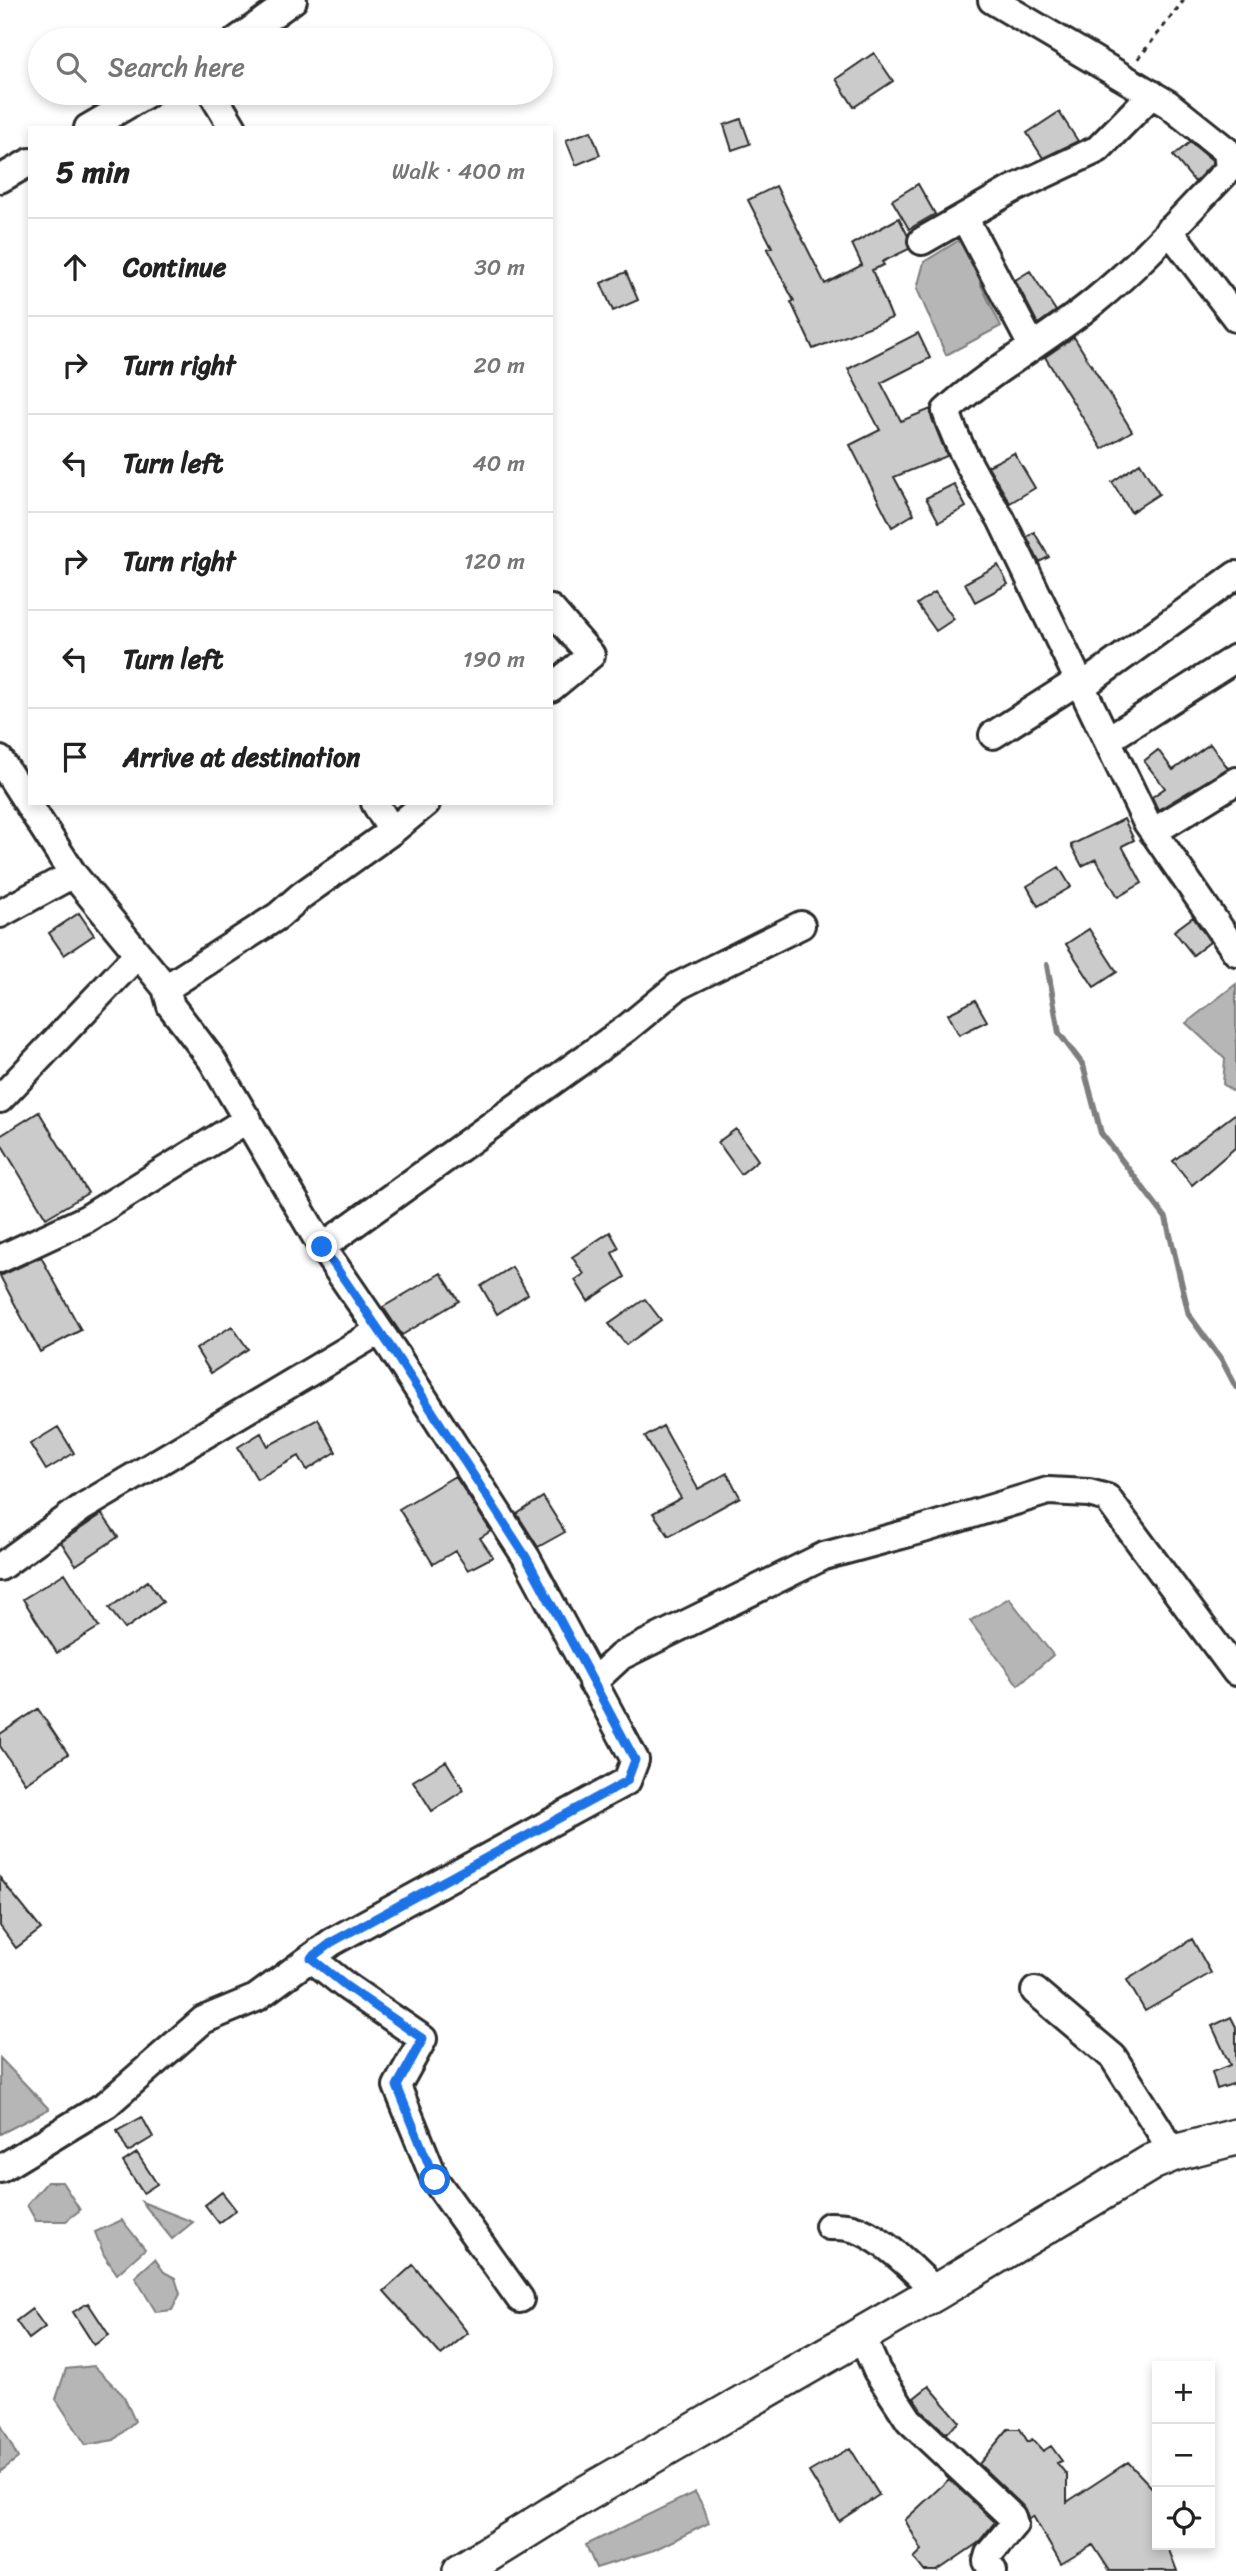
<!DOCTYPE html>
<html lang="en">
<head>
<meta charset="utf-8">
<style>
	body { margin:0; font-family:Sriracha,sans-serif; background:#f6f6f6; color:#222 }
	.controls { position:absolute; right:21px; bottom:21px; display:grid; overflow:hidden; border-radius:0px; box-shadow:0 4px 10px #0003 }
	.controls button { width:63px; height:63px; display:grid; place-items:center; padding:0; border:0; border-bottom:2px solid #e0e0e0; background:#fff; color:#222; font:35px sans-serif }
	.stop { position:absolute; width:21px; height:21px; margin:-16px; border:5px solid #1a73e8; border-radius:50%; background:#fff }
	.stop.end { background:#1a73e8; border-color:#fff; box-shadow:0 2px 7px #0008 }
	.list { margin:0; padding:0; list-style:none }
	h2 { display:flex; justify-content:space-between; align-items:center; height:91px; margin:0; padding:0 28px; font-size:30px }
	h2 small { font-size:23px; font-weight:400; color:#767676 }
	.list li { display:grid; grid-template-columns:46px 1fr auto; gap:21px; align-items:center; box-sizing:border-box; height:98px; padding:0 28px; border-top:2px solid #e0e0e0 }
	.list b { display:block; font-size:26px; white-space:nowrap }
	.list em { font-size:23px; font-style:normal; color:#767676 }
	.icon { flex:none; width:38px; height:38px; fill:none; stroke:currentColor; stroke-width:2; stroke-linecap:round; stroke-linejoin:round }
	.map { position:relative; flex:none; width:1236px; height:2571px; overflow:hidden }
	.search { position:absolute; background:#fff; box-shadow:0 4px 10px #0003; left:28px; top:28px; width:525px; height:77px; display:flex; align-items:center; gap:18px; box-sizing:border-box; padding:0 24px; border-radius:38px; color:#767676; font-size:26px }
	.panel { position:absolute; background:#fff; box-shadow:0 4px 10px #0003; left:28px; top:126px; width:525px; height:679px; border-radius:0px }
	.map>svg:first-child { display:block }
	.water { fill:#b6b6b6; stroke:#7e7e7e; stroke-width:2 }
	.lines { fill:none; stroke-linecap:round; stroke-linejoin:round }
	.stream { stroke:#7e7e7e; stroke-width:6 }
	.building { fill:#cbcbcb; stroke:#2b2b2b; stroke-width:2 }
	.minor-casing { stroke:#2b2b2b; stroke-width:32 }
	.major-casing { stroke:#2b2b2b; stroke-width:40 }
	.path { stroke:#2b2b2b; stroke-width:3.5; stroke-dasharray:5 5; stroke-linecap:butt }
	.minor { stroke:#fff; stroke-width:26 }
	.major { stroke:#fff; stroke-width:35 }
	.route { stroke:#1a73e8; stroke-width:9 }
</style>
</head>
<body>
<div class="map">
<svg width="1236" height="2571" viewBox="0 0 1236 2571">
	<rect width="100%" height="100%" fill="#fff"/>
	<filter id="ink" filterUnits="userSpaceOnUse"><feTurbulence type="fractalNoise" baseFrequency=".0143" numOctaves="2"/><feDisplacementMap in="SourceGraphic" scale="14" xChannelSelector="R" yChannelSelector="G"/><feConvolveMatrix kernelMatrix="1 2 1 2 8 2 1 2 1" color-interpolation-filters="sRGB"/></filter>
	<g filter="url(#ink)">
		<path class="water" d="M961,239L983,265L980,283L1001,326L946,355L917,289L924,262Z
			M1236,984V1088L1232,1091L1223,1084L1225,1059L1186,1023Z
			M1009,1598L1053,1655L1018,1685L970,1621Z
			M0,2058L49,2109L0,2134Z
			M47,2182H62L80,2210L66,2221H36L27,2205Z
			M142,2202L193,2222L172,2239Z
			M122,2220L145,2249L117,2274L104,2255L95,2232Z
			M155,2259L164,2272L175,2278L180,2294L172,2310L156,2312L135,2277Z
			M94,2366L123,2395L135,2421L114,2440L86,2445L56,2399L66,2369Z
			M0,2423L18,2458L0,2472Z
			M695,2492L704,2508L709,2523L654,2550L596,2568L586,2545Z"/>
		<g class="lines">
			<path class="stream" d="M1047,965L1059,1033L1083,1065L1101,1133L1166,1218L1189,1315L1223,1362L1236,1387"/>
		</g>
		<path class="building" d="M874,53L893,81L854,107L836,79Z
			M1059,112L1078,141L1043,158L1027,133Z
			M741,119L750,144L732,150L724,125Z
			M591,131L600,155L576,165L566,140Z
			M1190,142L1212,160L1213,163L1195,182L1173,156Z
			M918,184L935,214L909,229L892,200Z
			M776,186L825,284L862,265L852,244L899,218L908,236L909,249L882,262L884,265L872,270L892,318L813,349L791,302L794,301L767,249L772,247L748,200Z
			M1030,271L1056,311L1038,324L1015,280Z
			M626,272L638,300L613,311L601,283Z
			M918,333L930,358L881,383L901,421L931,409V416L947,456L894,477L914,514L892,527L850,445L880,430L848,369Z
			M1074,337L1132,431L1102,449L1045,357Z
			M1014,453L1035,488L1010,503L988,466Z
			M1140,463L1159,494L1131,512L1112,482Z
			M954,484L966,507L939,522L926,498Z
			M1034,532L1049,557L1039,562L1027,537Z
			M998,565L1008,584L975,602L965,583Z
			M935,592L954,619L936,631L917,604Z
			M1210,744L1228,768L1158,810L1152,797L1165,788L1144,761L1158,750L1173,770Z
			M1124,819L1134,840L1122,846L1142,883L1118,897L1096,859L1082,866L1071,845Z
			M1059,867L1071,887L1038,906L1027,886Z
			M79,913L94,935L64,955L49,933Z
			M1193,917L1210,942L1193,955L1174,931Z
			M1089,929L1117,972L1094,987L1066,944Z
			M975,1000L987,1021L959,1035L948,1014Z
			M39,1112L88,1193L46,1218L0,1142V1136Z
			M1236,1113V1147L1192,1185L1173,1161Z
			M736,1129L758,1160L741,1174L718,1142Z
			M610,1232L619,1248L612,1253L625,1277L588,1301L575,1280L584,1274L572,1257Z
			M41,1257L81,1330L40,1352L0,1276Z
			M512,1267L528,1294L497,1314L481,1286Z
			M441,1273L459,1301L402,1335L383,1307Z
			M645,1299L661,1320L626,1345L609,1324Z
			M232,1326L248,1349L211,1373L196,1349Z
			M318,1419L336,1452L307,1470L299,1456L257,1479L238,1447L261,1433L268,1446Z
			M663,1426L698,1489L727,1473L740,1497L669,1536L653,1513L681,1498L645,1437Z
			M58,1427L74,1453L46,1470L30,1444Z
			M455,1476L491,1531L480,1538L493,1557L468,1570L455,1551L433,1564L399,1509Z
			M543,1497L565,1532L538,1547L517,1514Z
			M102,1514L118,1537L76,1565L61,1542Z
			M65,1573L99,1627L57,1653L23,1599Z
			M148,1581L163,1602L125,1629L109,1608Z
			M38,1709L68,1754L25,1783L0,1746V1734Z
			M446,1761L464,1790L432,1811L413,1781Z
			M0,1878L41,1929L16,1948L0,1926Z
			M1192,1939L1211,1973L1145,2011L1127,1980Z
			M1231,2017L1236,2027V2083L1217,2089L1212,2072L1230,2065L1212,2026Z
			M142,2117L153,2137L128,2152L117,2131Z
			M137,2153L157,2184L143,2193L123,2162Z
			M222,2192L236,2210L219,2223L205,2205Z
			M413,2265L468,2333L441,2355L384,2291Z
			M88,2303L109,2335L94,2345L73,2312Z
			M32,2309L45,2327L29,2339L16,2321Z
			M929,2386L960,2422L946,2433L921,2410L914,2398Z
			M1008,2429H1020L1028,2442L1032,2439L1043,2451L1051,2446L1062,2461L1057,2463L1067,2475V2502L1128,2462L1157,2493V2545H1167L1177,2571H1110L1093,2545L1061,2564L1033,2516L1029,2519L1023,2506L979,2464Z
			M850,2448L879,2495L839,2521L809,2472Z
			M949,2479L995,2522L978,2543L937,2571H924L914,2558L922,2550L905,2520Z"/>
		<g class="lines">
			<defs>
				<path id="minor" d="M992,0L1168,104L1227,151L1229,169C1186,213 1144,261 1096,300C1048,340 992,369 946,411C959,450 979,484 1001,519L1146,821L1236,952
					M237,40L293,0
					M212,93L233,128
					M88,128L148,93
					M0,179L30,162
					M964,217L1032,346
					M1169,230L1236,318
					M922,241L1011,190L1098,149L1152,94
					M551,609L591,655L551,688
					M1081,687L1236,575
					M993,735L1078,681
					M1107,740L1236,658
					M0,760L73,874L166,988L171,1006L212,1060L322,1247L392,1349L526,1557L635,1760L627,1781L332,1942L256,1998L203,2020L107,2104L0,2169
					M375,803L392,831
					M1153,832L1236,781
					M0,914L73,874
					M166,988L278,916L302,895L392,831L426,803
					M0,1099L138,954
					M322,1247L627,1028L678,986L801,925
					M0,1259L86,1219L248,1119
					M0,1567L83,1507L379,1331
					M592,1683L621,1656L824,1556L920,1530L1048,1491L1089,1493L1107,1498L1236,1672
					M311,1958L346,1986L423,2039L397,2086L435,2180L520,2299
					M1035,1991L1113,2057L1174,2153
					M829,2226C837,2226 845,2226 852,2228C880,2235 916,2271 936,2292
					M861,2335L877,2371L909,2420L1012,2517L1014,2524L989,2554L987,2561L993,2571"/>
				<path id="major" d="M461,2571L575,2500L936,2292L1152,2162L1174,2153L1236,2137"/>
			</defs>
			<use href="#minor" class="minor-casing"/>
			<use href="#major" class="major-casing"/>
			<path class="path" d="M1138,59L1184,0"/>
			<use href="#minor" class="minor"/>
			<use href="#major" class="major"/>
		</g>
	</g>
	<g class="lines" filter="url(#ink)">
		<path class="route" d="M322,1247L392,1349L526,1557L635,1760L627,1781L332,1942L311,1958L346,1986L423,2039L397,2086L435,2180"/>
	</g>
</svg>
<div class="controls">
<button>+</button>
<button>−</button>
<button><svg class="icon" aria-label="locate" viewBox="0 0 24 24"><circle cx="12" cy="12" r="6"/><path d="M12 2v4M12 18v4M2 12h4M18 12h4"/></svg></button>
</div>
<div class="stop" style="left:435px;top:2180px"></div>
<div class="stop end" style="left:322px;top:1247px"></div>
<div class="search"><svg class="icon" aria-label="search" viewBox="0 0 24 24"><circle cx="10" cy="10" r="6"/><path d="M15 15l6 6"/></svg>Search here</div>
<section class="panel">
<h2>5 min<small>Walk · 400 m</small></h2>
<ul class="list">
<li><svg class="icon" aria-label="ahead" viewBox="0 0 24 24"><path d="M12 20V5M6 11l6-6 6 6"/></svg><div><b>Continue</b></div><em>30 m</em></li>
<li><svg class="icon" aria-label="right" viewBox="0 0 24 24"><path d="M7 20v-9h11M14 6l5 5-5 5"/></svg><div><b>Turn right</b></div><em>20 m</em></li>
<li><svg class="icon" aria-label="left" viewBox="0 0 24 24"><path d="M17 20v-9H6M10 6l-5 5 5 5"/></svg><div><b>Turn left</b></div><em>40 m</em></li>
<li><svg class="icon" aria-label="right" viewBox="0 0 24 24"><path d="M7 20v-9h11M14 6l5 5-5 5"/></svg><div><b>Turn right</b></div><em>120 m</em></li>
<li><svg class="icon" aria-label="left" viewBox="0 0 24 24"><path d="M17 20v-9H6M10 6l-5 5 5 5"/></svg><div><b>Turn left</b></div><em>190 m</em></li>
<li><svg class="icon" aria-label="arrive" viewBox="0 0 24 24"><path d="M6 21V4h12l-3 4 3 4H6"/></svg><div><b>Arrive at destination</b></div></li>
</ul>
</section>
</div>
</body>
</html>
